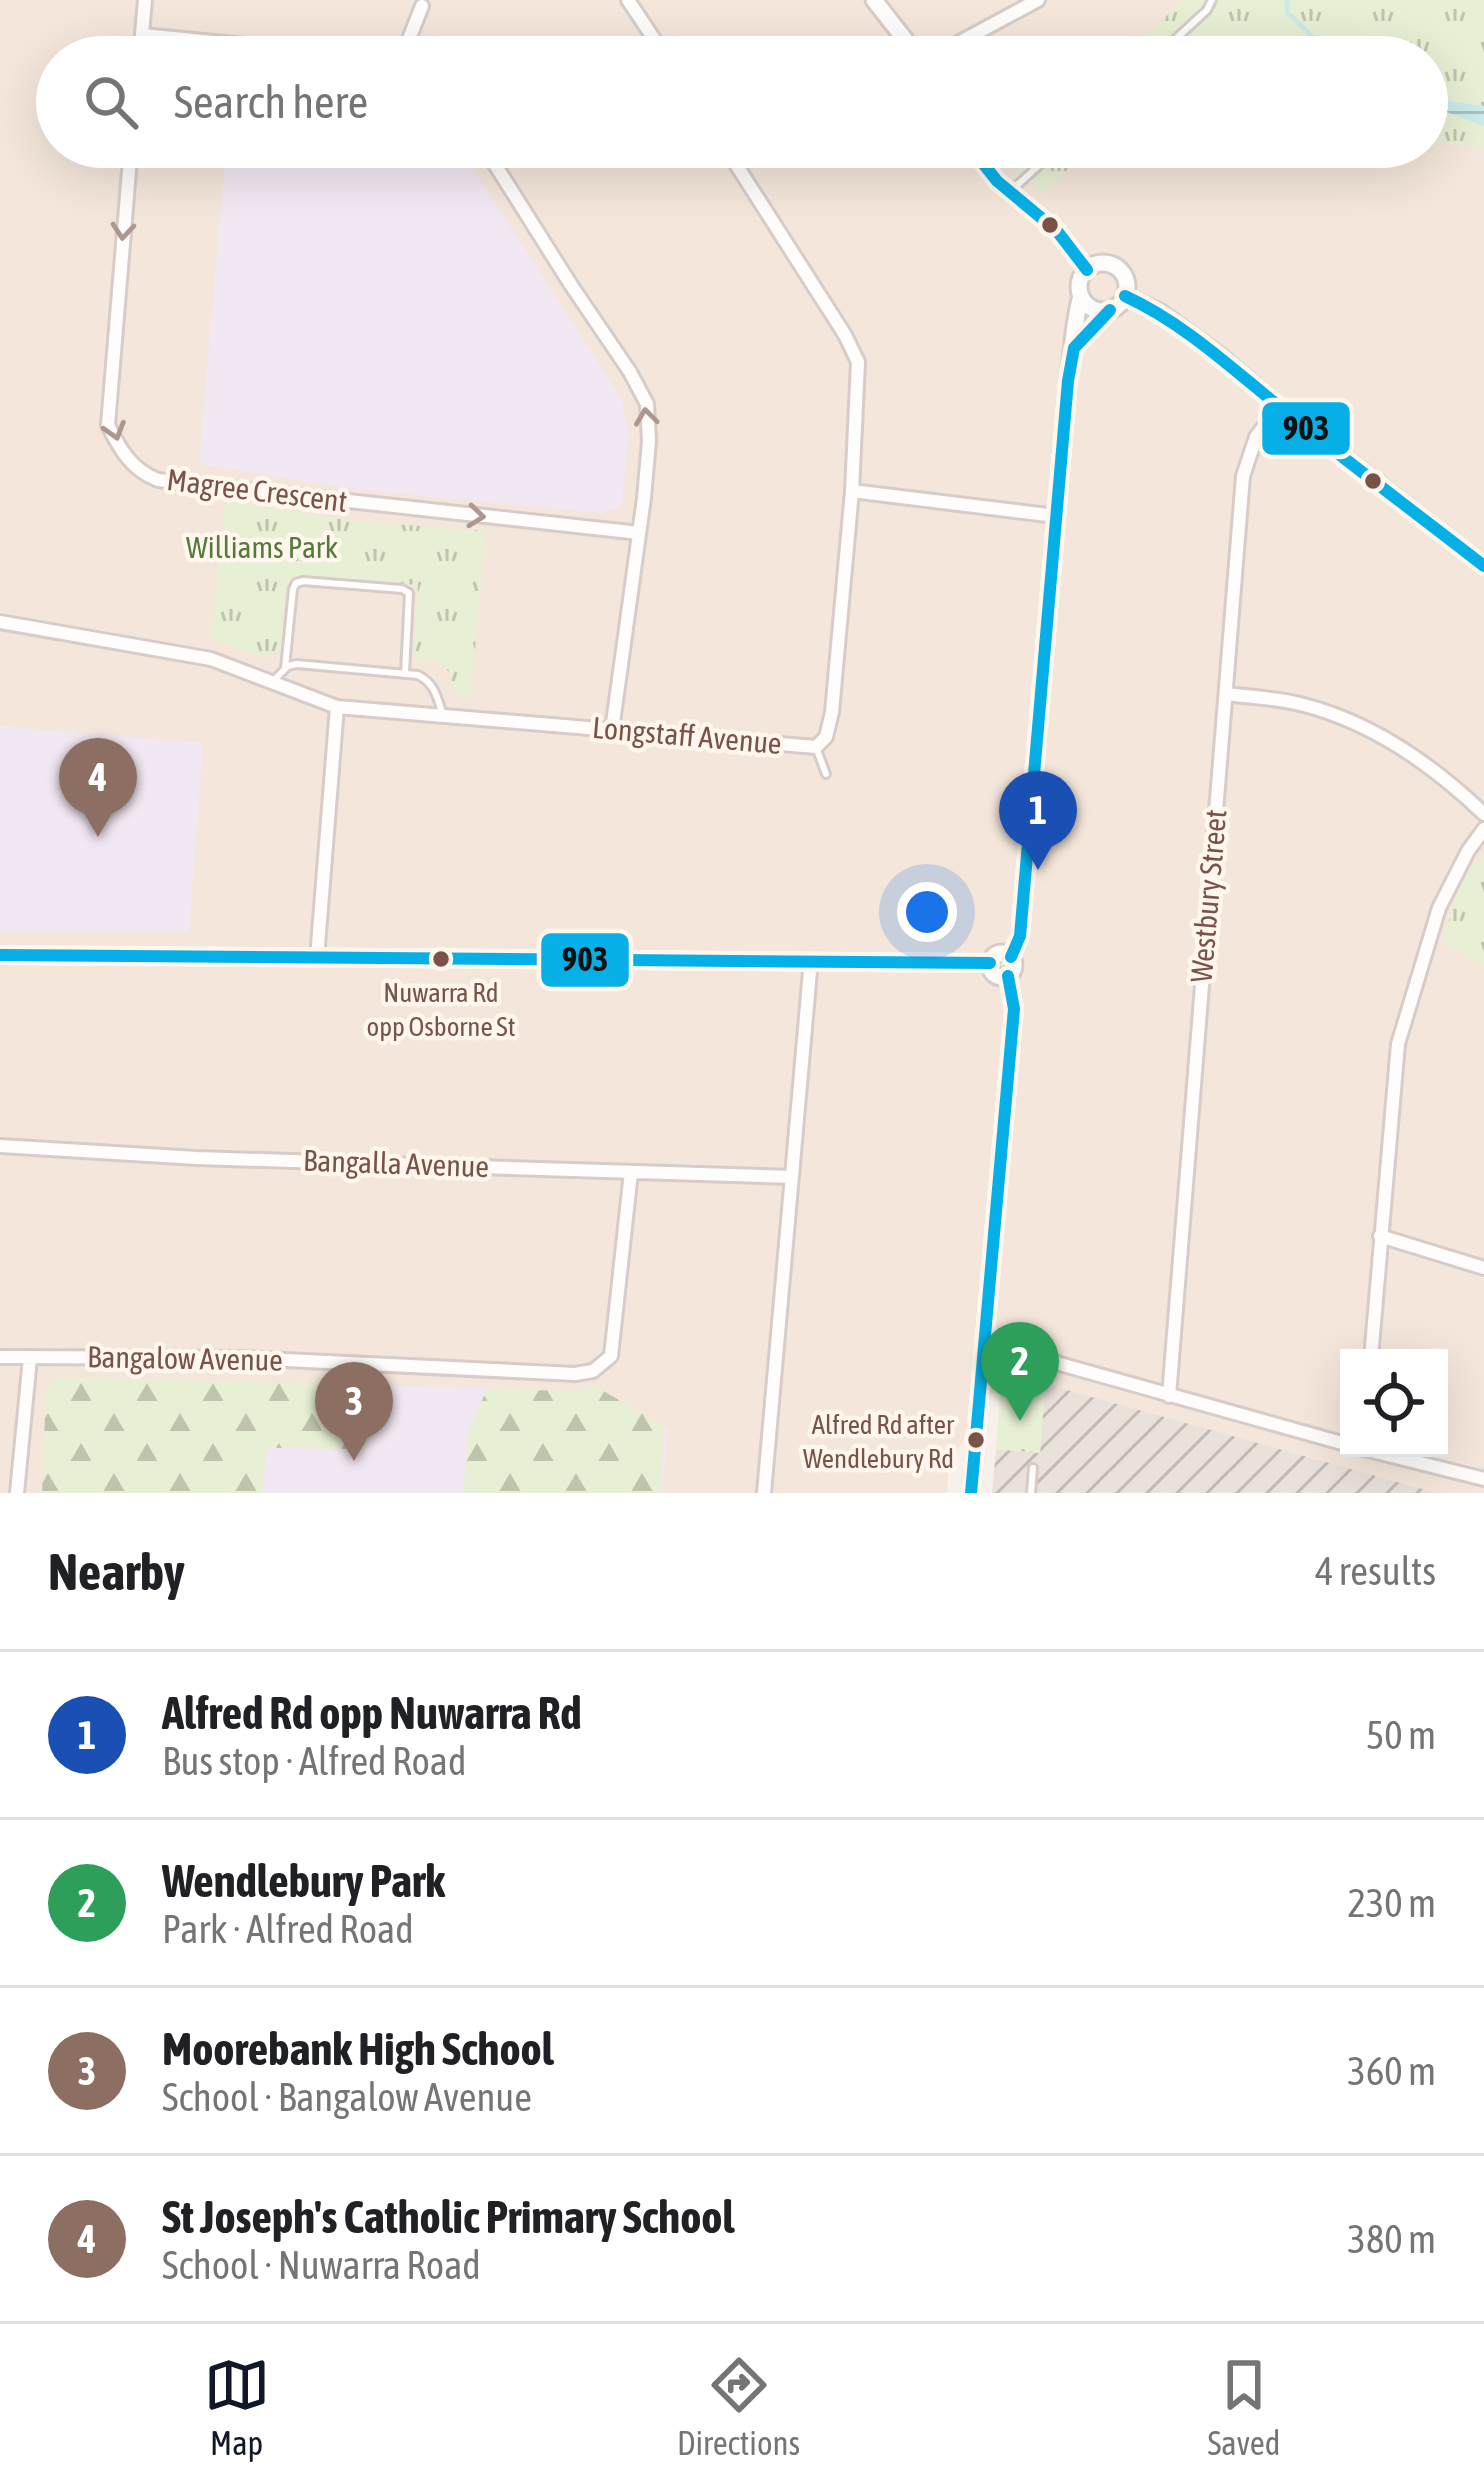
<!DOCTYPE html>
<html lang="en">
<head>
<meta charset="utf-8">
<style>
	body { margin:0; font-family:"Asap Condensed",sans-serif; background:#f6f6f6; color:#202124 }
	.controls { position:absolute; right:36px; bottom:36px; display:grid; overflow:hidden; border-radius:0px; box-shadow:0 12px 48px #0002 }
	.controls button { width:108px; height:108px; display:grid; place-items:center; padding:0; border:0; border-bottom:3px solid #e0e0e0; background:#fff; color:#202124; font:60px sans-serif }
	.you { position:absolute; left:927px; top:912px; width:42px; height:42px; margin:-30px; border:9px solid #fff; border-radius:50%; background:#1a73e8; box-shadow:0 0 0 18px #1a73e833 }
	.badge { display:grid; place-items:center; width:78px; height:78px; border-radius:50%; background:#111827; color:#fff; font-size:39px; font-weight:700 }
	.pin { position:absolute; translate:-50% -99px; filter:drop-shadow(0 3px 6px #0008) }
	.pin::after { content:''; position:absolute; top:63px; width:42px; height:36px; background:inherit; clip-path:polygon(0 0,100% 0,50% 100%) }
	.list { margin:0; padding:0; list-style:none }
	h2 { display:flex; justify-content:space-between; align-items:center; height:156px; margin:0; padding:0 48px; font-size:51px }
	h2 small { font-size:39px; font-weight:400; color:#757577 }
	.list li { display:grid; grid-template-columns:78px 1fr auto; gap:36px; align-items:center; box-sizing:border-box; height:168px; padding:0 48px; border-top:3px solid #e0e0e0 }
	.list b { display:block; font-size:45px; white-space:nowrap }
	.list p { margin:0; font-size:39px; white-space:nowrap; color:#757577 }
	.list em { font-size:39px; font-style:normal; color:#757577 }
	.icon { flex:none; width:66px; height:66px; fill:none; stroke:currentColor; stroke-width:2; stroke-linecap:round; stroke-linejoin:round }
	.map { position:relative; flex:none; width:1484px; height:1493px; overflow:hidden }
	.search { position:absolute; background:#fff; box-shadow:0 12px 48px #0002; left:36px; right:36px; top:36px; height:132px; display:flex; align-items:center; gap:30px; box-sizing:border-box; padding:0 42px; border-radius:66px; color:#757577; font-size:45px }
	.sheet { height:828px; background:#fff }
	nav { display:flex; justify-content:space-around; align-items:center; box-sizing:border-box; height:168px; border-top:3px solid #e0e0e0; background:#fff; font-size:33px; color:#757577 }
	nav a { display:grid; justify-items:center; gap:6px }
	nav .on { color:#111827 }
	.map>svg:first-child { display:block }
	.residential { fill:#f4e6da; fill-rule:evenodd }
	.industrial { fill:url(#industrial-furrows) }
	.education { fill:#f2e8f3 }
	.forest { fill:url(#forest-firs) }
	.park { fill:url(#park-tufts) }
	.water { fill:url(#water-rules) }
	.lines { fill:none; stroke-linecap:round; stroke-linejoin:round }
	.stream { stroke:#caebea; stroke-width:4.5 }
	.service-casing { stroke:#d6ccc8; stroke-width:12 }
	.minor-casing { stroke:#d6ccc8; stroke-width:18 }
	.tertiary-casing { stroke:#d6ccc8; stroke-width:21 }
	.service { stroke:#fefdfc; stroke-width:6 }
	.minor { stroke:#fefdfc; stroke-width:12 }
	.tertiary { stroke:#fefdfc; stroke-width:15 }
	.bus-1-casing { stroke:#fff6ed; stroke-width:21 }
	.bus-1 { stroke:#06b0e7; stroke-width:12 }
	.oneway { stroke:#ae9790 }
	.bus-dot { fill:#795348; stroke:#fff6ed; stroke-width:4.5 }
	.labels { text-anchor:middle; stroke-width:9; stroke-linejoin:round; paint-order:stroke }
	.bus-label { font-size:27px; fill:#795348; stroke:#fff6ed }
	.street-label { font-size:30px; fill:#795348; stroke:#fff6ed }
	.park-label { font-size:30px; fill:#567a3c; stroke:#fff6ed }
	.line-badge { stroke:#fff6ed; stroke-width:4.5 }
	.pale-badge-label { font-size:33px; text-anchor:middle; font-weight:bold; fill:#111 }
</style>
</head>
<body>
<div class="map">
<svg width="1484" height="1493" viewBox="0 0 1484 1493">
	<defs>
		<pattern id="industrial-furrows" width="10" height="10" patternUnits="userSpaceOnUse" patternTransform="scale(3)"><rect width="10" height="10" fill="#ebe1db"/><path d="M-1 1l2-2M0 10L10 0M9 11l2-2" fill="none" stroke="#c3b9b4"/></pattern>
		<pattern id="forest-firs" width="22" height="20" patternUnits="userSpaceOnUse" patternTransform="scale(3)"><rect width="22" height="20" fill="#e7efd4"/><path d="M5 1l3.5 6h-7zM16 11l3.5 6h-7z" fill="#c0c4ae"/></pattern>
		<pattern id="park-tufts" width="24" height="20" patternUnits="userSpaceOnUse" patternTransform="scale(3)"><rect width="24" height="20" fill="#e7efd4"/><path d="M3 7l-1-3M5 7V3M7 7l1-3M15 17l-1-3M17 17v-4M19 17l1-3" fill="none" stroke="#c0c4ae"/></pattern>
		<pattern id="water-rules" width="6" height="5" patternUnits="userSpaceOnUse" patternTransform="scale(3)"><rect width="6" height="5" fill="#caebea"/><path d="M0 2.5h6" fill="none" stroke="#a9c1c0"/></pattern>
	</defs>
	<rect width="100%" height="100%" fill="#f8f1eb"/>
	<path class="residential" d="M0,0H1184L1122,57H57V147H1024L1007,163L1043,193L1094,147H1427V140L1484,148V1493H1437L1004,1373L949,1464L947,1493H0ZM1349,1358H1439V1448H1349Z
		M1213,39L1374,43L1378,57H1193Z"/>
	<path class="industrial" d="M1045,1384L1437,1493H992L996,1449L1040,1453Z"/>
	<path class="education" d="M226,147H459L621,398L629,432L622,503L615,510L599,513L360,490L199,464Z
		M0,726L203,743L189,931H0Z
		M70,1377L579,1391L595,1386L668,1429L662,1493H42L46,1389L54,1381Z"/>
	<path class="forest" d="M70,1377L373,1386L367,1449L267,1448L262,1493H42L46,1389L54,1381Z
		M595,1386L665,1427L660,1493H463L469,1430L487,1389L579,1391Z"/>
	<path class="park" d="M1184,0H1484V148L1427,140V57H1378L1374,43L1213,39L1193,57H1122Z
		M1024,147H1094L1043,193L1007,163Z
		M225,501L355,521L485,531L471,698C444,692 458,682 445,667C438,659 422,661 413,660L418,585L294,575L286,583L280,651L258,656L211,638Z
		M1484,854V965L1465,958V953L1442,944C1451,915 1461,874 1484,854Z
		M1018,1377L1045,1384L1040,1453L996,1449L1000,1393L1004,1384Z"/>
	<path class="water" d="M1427,98L1484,106V126L1427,105Z"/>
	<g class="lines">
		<path class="stream" d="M1287,0V12L1333,57"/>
		<defs>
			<path id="service" d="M1156,57L1207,10L1212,0
				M1013,189L1059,147
				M285,668L293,589L296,583L303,581L402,589L409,593L405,674
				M275,679L288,666L297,664L418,675C434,683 437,696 442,712
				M817,750L826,774
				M1031,1493L1033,1468"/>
			<path id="minor" d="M628,0L666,57
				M142,35L371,57
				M934,56L1038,0
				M140,57L145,0
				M402,57L422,6
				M131,147L108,425C120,450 132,470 158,480L639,533
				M484,147L571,285L630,372L647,404L649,441L644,498L612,730
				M852,491L1056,516
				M0,622L211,659L337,707L816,747L826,737L832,712L852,491L858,362L845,335L725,147
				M1226,694C1250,697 1276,698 1300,704C1370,721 1433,765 1484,814
				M317,958L337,707
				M0,1146L197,1158L792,1177
				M1380,1236L1484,1268
				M985,1343L1349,1445
				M0,1357L243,1358L575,1374L593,1371L611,1356L631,1172
				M1371,1358L1398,1044L1439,908L1468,851L1484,829
				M1169,1396L1243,476L1256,437L1279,407
				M1360,1448L1484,1479
				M17,1493L30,1358
				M764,1493L811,960"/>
			<path id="tertiary" d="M874,0L917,55
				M970,147L997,181L1057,231L1087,270
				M1079 287a24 24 0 1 1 48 0a24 24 0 1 1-48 0Z
				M1125,296L1161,313L1220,356L1279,407L1484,566
				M1074,348L1110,310
				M990 965a12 12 0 1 1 24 0a12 12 0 1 1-24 0Z
				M0,955L990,963
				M1011,957L1020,936L1068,381C1073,352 1073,324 1081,296
				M971,1493L1014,1009L1008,976"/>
		</defs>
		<use href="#service" class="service-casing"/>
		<use href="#minor" class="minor-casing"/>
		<use href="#tertiary" class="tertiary-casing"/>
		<use href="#service" class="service"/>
		<use href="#minor" class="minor"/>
		<use href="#tertiary" class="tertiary"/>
		<defs>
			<path id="bus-1" d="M970,147L997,181L1057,231L1087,270
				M1125,296C1185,324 1230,367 1281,408C1347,462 1416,513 1484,566
				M0,955L990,963
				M1011,957L1020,936L1068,381L1074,348L1110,310
				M971,1493L1014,1009L1008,976"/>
		</defs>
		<use href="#bus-1" class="bus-1-casing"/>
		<use href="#bus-1" class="bus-1"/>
	</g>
	<defs><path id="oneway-chevron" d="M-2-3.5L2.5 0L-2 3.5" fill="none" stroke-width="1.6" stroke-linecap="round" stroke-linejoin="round" transform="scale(3)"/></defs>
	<g class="oneway">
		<use href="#oneway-chevron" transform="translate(123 231) rotate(95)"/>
		<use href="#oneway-chevron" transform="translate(646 417) rotate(-97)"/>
		<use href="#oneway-chevron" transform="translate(115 431) rotate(73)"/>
		<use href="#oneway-chevron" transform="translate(476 516) rotate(6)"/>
	</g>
	<g class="bus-dot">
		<circle cx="1050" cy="225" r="10"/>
		<circle cx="1373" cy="481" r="10"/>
		<circle cx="441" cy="959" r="10"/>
		<circle cx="976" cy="1440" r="10"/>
	</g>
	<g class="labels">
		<g class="bus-label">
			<text x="441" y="1002">Nuwarra Rd<tspan x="441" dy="34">opp Osborne St</tspan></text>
			<text x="954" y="1434" text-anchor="end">Alfred Rd after<tspan x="954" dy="34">Wendlebury Rd</tspan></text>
		</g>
		<g class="street-label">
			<text transform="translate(257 491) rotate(7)" y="10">Magree Crescent</text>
			<text transform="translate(687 736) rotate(5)" y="10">Longstaff Avenue</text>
			<text transform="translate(1209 896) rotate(-85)" y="10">Westbury Street</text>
			<text transform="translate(396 1164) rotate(2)" y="10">Bangalla Avenue</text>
			<text transform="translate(185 1359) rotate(1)" y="10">Bangalow Avenue</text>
		</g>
		<g class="park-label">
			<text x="262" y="558">Williams Park</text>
		</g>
	</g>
	<g class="line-badge">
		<rect x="1260" y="400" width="92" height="57" rx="12" fill="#06b0e7"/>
		<rect x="539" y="931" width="92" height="58" rx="12" fill="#06b0e7"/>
	</g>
	<g class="pale-badge-label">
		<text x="1306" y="440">903</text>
		<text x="585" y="971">903</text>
	</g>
</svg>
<div class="controls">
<button><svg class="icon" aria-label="locate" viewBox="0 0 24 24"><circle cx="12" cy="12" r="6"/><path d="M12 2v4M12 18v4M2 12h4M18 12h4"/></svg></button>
</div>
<div class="you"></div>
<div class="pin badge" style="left:1038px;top:870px;background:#1a4fb4">1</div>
<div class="pin badge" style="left:1020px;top:1421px;background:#2e9e5b">2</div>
<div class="pin badge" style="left:354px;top:1461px;background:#8d6e63">3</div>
<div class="pin badge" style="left:98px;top:837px;background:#8d6e63">4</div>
<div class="search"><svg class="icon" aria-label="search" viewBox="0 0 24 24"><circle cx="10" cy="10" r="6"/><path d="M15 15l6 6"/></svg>Search here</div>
</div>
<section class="sheet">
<h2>Nearby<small>4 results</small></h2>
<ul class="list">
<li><span class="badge" style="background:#1a4fb4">1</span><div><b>Alfred Rd opp Nuwarra Rd</b><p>Bus stop · Alfred Road</p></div><em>50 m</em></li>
<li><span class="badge" style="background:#2e9e5b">2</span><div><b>Wendlebury Park</b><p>Park · Alfred Road</p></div><em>230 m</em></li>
<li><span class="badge" style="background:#8d6e63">3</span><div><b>Moorebank High School</b><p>School · Bangalow Avenue</p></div><em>360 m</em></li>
<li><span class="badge" style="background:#8d6e63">4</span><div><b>St Joseph's Catholic Primary School</b><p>School · Nuwarra Road</p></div><em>380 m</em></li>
</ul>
</section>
<nav>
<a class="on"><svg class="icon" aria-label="map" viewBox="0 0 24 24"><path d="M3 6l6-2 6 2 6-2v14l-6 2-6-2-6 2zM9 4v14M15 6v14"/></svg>Map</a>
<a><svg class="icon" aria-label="directions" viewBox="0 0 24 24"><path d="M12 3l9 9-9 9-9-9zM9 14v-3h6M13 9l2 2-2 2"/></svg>Directions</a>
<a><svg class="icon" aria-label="saved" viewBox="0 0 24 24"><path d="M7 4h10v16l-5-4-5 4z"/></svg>Saved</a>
</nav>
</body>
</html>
